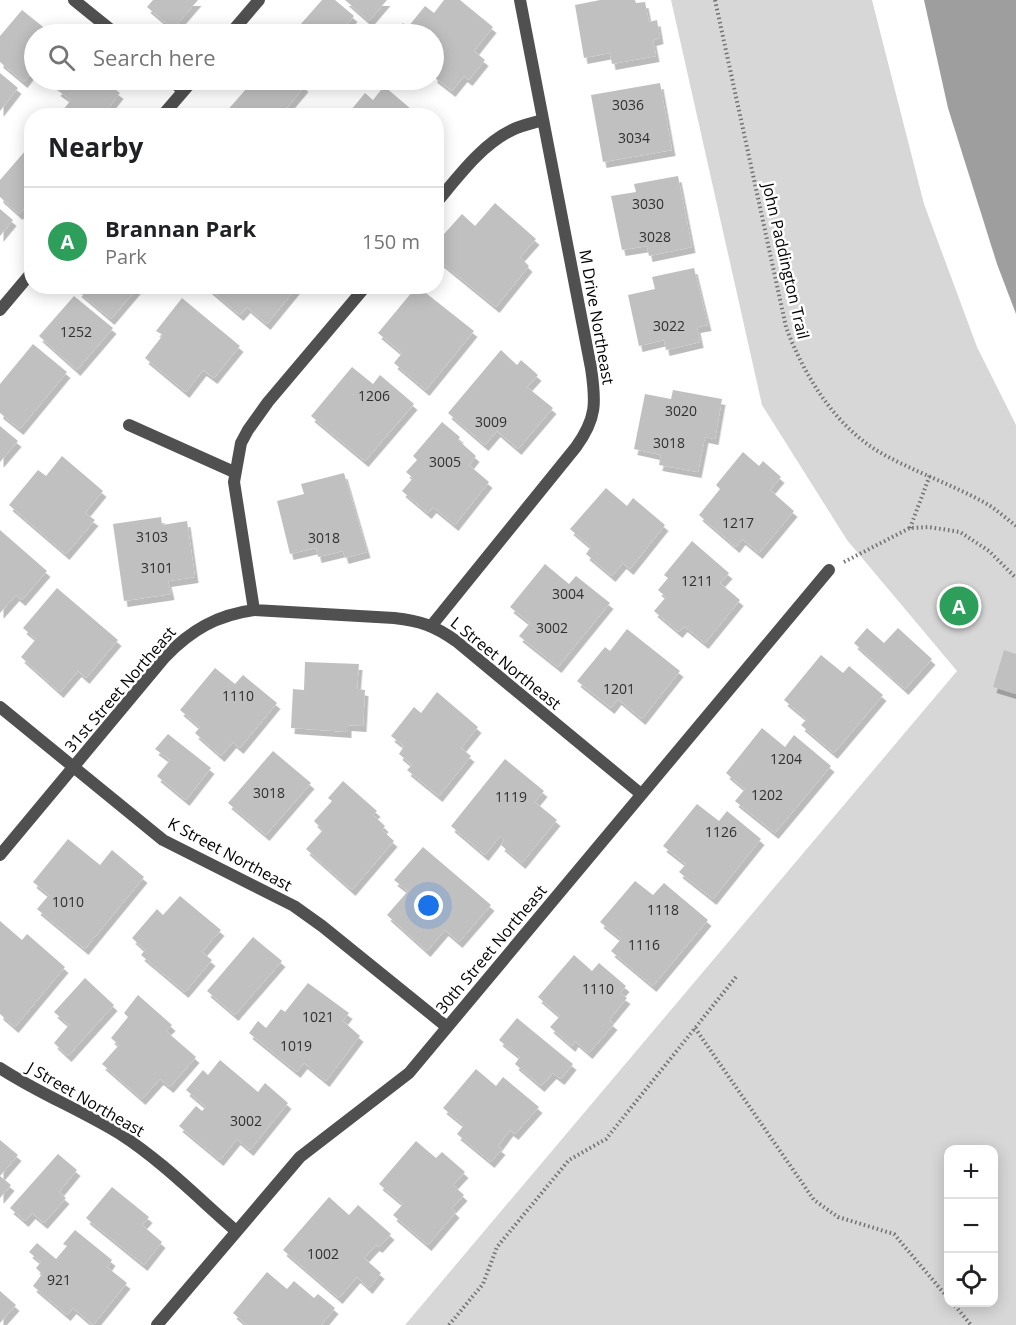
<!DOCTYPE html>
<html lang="en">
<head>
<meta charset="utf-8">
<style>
	body { margin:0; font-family:"Open Sans",sans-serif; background:#f6f6f6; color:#202124 }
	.controls { position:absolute; right:18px; bottom:18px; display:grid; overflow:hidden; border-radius:12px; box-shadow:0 3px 15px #0003 }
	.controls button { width:54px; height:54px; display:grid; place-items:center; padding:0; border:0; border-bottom:2px solid #e0e0e0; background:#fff; color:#202124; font:30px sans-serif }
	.you { position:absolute; left:429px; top:906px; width:21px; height:21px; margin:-15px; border:4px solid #fff; border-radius:50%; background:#1a73e8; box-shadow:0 0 0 9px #1a73e833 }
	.badge { display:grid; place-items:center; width:39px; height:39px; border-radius:50%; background:#000; color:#fff; font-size:20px; font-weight:700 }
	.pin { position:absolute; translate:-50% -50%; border:3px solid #fff; box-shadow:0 2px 6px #0006 }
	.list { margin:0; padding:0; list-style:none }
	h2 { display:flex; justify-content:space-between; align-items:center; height:78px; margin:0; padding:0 24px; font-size:26px }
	h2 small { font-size:20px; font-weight:400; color:#757577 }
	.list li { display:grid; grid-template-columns:39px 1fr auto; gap:18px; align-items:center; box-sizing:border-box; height:108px; padding:0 24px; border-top:2px solid #e0e0e0 }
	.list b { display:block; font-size:22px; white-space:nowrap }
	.list p { margin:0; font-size:20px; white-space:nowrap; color:#757577 }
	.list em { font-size:20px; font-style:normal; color:#757577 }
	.icon { flex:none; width:33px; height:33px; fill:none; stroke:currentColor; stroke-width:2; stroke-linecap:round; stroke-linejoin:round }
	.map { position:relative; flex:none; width:1016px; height:1325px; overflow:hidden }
	.search { position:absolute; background:#fff; box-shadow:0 3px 15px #0003; left:24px; top:24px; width:420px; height:66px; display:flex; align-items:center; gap:15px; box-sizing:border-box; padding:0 21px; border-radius:33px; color:#757577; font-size:22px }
	.panel { position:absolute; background:#fff; box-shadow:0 3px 15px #0003; left:24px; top:108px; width:420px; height:186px; border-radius:24px }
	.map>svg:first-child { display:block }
	.green { fill:#d7d7d7; fill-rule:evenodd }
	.water { fill:#9e9e9e }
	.building { fill:#c0c0c0; filter:url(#shadow) }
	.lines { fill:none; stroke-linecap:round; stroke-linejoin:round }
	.path { stroke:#727272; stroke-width:4; stroke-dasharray:1.5 3; stroke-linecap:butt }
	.street { stroke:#505050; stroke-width:12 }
	.labels { text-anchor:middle; stroke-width:5; stroke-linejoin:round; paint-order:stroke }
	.number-label { font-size:14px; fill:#303030 }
	.street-label { font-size:16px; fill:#000; stroke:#fff }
</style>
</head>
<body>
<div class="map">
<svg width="1016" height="1325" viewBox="0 0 1016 1325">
	<defs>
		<filter id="shadow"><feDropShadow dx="3.5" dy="6" stdDeviation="0" flood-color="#0004"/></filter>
	</defs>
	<rect width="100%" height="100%" fill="#fff"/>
	<path class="green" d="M671,0H872L924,204L977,347L1016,425V1325H405L957,671L847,540L762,405ZM948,1150H994V1302H948Z"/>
	<path class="water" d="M924,0H1016V314L997,264L948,108Z"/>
	<path class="building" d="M153,0H198L173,29L147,7Z
		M322,0H335L354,16L338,34H292Z
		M345,0H387L369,21Z
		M444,0H460L493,27L474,51L485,60L469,80L464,76L452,91L434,77V34H393L403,23L408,27L425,6L434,13Z
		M600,0H635L636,3L645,2L649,22L657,20L660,38L653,40L656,56L612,64L610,53L584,58L575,5Z
		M22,10L52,34H34V69L24,82L0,62V36Z
		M0,73L18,88L0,111Z
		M66,80H103L120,93L102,116H58L71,100L57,90Z
		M254,80H298L305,86L280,116H228L225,113Z
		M660,83L672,150L603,162L591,95Z
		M384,86L411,109L405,116H346L365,93L373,100Z
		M32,143V200L19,214L0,197V180Z
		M678,176L692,247L649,256L647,246L622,250L611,196L636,192L634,184Z
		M495,203L536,239L520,257L529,266L496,307L436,258V243L462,214L475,226Z
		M0,209L13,220L0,236Z
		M694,268L708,325L697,327L700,342L666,350L664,340L639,346L628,295L655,289L652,277Z
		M82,286H139L111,319L78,291Z
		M206,286H298L267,324L247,307L240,315Z
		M417,286L474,331L426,390L394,363L402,353L378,333Z
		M74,296L113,328L77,370L39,336Z
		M182,298L240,346L214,378L203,370L186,392L145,358L163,335L156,331Z
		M33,344L67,372L20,429L0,413V384Z
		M501,350L517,365L521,360L538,375L527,387L553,408L518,449L497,431L485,445L448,413Z
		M352,367L373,384L380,375L414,404L365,461L311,416Z
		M673,390L722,399L715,439L705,437L698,472L659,465L661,455L634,449L645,394L671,399Z
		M442,422L460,437L458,440L476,456L469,465L489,482L455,525L433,507L428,513L402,491L413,478L406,472L417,460L413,456Z
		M0,426L18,441L0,462Z
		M743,452L759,466L763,461L781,477L770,490L794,511L759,553L742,539L736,547L699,515L720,489L716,485Z
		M62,456L103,491L85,513L95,520L66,554L9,505L38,470L46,476Z
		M344,473L367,552L345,558L343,551L318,557L316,548L290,554L277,501L304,494L301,484Z
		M606,488L627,506L633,498L665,525L630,569L623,563L612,576L586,554L591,547L570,529Z
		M161,517L162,525L187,521L195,577L168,581L171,594L124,601L113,524Z
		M0,530L47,571L22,600L16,595L0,613Z
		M692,541L729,573L720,583L740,600L705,643L684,626L679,632L654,611L666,597L658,590L668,578L664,575Z
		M545,564L569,584L576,576L610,603L558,667L519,636L530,623L510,607Z
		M57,588L118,640L86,678L78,671L60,692L21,657L36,639L23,628Z
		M867,628L884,643L898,628L932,659L905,689L854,643Z
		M627,629L680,671L642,719L618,699L611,708L577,681L605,647L610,651Z
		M1004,650L1016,654V694L993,687Z
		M821,655L843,673L849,666L883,695L834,753L801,725L807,719L784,700Z
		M305,662L359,664L357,689L365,690L363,726L348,725V732L291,728L293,689L304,690Z
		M215,668L235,684L243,675L277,703L240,748L233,742L221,756L195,733L200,727L180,710Z
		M437,692L478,727L461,748L471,756L439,796L407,770L412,765L399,754L404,746L391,736L414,707L421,713Z
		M762,728L785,747L794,735L831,766L775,833L735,801L745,789L726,773Z
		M168,734L211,768L186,800L157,776L170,760L155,749Z
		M273,751L311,783L266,835L228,803Z
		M505,759L544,791L535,802L557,820L522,863L501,845L504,840L500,836L485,855L451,826Z
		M343,781L377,811L373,815L385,826L382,830L394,841L352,890L306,849L323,830L314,821L332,801L328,798Z
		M697,804L719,821L727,811L761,839L713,899L679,872L686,864L663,846Z
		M68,839L100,865L112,850L144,877L85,949L37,909L49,895L33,882Z
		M423,847L491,905L459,942L445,930L427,951L387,915L408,891L394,880Z
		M635,881L653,895L664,883L708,920L653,986L611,951L621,939L600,922Z
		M180,896L221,930L202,952L212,960L185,992L141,955L145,950L132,938L157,909L163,915Z
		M0,921L22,940L27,934L65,967L15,1027L0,1014Z
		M253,937L282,961L235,1015L207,991Z
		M574,955L592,971L599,963L626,986L620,993L627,998L609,1020L614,1024L589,1053L575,1041L572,1046L550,1027L560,1016L538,997Z
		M85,978L114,1005L68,1056L54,1043L69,1025L54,1012Z
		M308,983L349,1013L343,1021L360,1036L326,1081L304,1063L297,1072L249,1033L258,1021L266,1028L281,1009L285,1012Z
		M138,995L172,1025L166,1031L196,1057L170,1087L160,1079L142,1099L102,1064L119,1045L111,1038L128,1017L124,1013Z
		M517,1018L573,1064L561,1079L553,1073L541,1086L515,1064L520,1057L499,1040Z
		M220,1060L258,1092L265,1083L288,1103L250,1150L237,1139L220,1160L179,1126L196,1106L202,1111L206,1107L186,1090L203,1070L208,1075Z
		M476,1069L496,1086L503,1077L539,1107L515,1134L510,1130L498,1146L502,1149L491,1162L457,1134L464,1125L443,1108Z
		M0,1140L18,1155L0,1176L11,1185L0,1198Z
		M416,1141L436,1158L442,1152L465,1172L453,1185L464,1195L452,1208L456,1212L428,1245L393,1215L403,1204L379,1184Z
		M58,1154L77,1170L59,1192L66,1198L44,1223L32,1213L25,1221L10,1208Z
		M112,1187L149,1217L142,1225L162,1242L144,1265L86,1218Z
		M329,1197L349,1215L358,1205L391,1234L379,1247L376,1245L364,1258L381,1273L369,1288L357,1277L339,1298L283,1250Z
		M75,1230L112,1260L107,1267L127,1283L93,1325L73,1308L67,1315L33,1286L42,1274L36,1268L41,1262L29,1252L37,1243L56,1259L67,1246L63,1244Z
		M267,1272L287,1289L294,1281L314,1298L318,1294L335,1308L321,1325H247L233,1313Z
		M0,1291L16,1305L0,1323Z"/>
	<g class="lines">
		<path class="path" d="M715,0L786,327C803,373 833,423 876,450C911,471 952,484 987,504C997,510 1007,519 1016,526
			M910,528L930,475
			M844,562L910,528L929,527L960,532L989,551L1016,578
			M695,1028L814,1200L838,1217L894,1234L948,1298
			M952,1302L971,1325
			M449,1325L483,1284L497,1247L569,1160L606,1139L736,977"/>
		<path class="street" d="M74,0L116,34
			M230,34L259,0
			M170,80L183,90
			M162,116L193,80
			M436,203C458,177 481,145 512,130C522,125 533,123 543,120
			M0,310L32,272
			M129,425L234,472
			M254,610L394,618C421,621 435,626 456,641L641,794
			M432,625L576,447C597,418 596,402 591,368L520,0
			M0,707L163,840L294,906L322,926L447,1027
			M0,855L165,657C191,630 217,615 254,610L234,482L241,443L248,430L268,402L366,286
			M0,1068C38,1093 81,1110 120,1134C162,1161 199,1199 236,1231
			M157,1325L300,1157L409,1073L829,570"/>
	</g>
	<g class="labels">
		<g class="number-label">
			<text x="628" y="110">3036</text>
			<text x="634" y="143">3034</text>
			<text x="648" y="209">3030</text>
			<text x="655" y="242">3028</text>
			<text x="669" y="331">3022</text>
			<text x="76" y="337">1252</text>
			<text x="374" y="401">1206</text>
			<text x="681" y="416">3020</text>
			<text x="491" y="427">3009</text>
			<text x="669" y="448">3018</text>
			<text x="445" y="467">3005</text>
			<text x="738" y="528">1217</text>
			<text x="152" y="542">3103</text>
			<text x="324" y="543">3018</text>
			<text x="157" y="573">3101</text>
			<text x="697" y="586">1211</text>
			<text x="568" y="599">3004</text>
			<text x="552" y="633">3002</text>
			<text x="619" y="694">1201</text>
			<text x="238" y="701">1110</text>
			<text x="786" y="764">1204</text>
			<text x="269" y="798">3018</text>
			<text x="767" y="800">1202</text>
			<text x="511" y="802">1119</text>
			<text x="721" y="837">1126</text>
			<text x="68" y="907">1010</text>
			<text x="663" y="915">1118</text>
			<text x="644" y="950">1116</text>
			<text x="598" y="994">1110</text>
			<text x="318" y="1022">1021</text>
			<text x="296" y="1051">1019</text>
			<text x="246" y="1126">3002</text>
			<text x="323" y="1259">1002</text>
			<text x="59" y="1285">921</text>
		</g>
		<g class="street-label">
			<text transform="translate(786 261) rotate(77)" y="6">John Paddington Trail</text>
			<text transform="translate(597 317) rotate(80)" y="6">M Drive Northeast</text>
			<text transform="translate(506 663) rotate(39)" y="6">L Street Northeast</text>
			<text transform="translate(120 689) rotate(-49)" y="6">31st Street Northeast</text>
			<text transform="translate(230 854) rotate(28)" y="6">K Street Northeast</text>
			<text transform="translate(491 949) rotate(-50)" y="6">30th Street Northeast</text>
			<text transform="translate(86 1099) rotate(30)" y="6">J Street Northeast</text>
		</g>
	</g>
</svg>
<div class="controls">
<button>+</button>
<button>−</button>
<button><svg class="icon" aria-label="locate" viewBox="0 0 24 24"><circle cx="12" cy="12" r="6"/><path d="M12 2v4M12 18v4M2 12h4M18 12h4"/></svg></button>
</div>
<div class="you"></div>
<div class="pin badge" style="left:959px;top:606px;background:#2e9e5b">A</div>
<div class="search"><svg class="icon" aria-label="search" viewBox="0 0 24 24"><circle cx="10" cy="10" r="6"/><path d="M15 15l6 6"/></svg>Search here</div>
<section class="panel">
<h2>Nearby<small></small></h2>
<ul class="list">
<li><span class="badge" style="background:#2e9e5b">A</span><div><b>Brannan Park</b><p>Park</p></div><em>150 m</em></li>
</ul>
</section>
</div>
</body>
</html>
